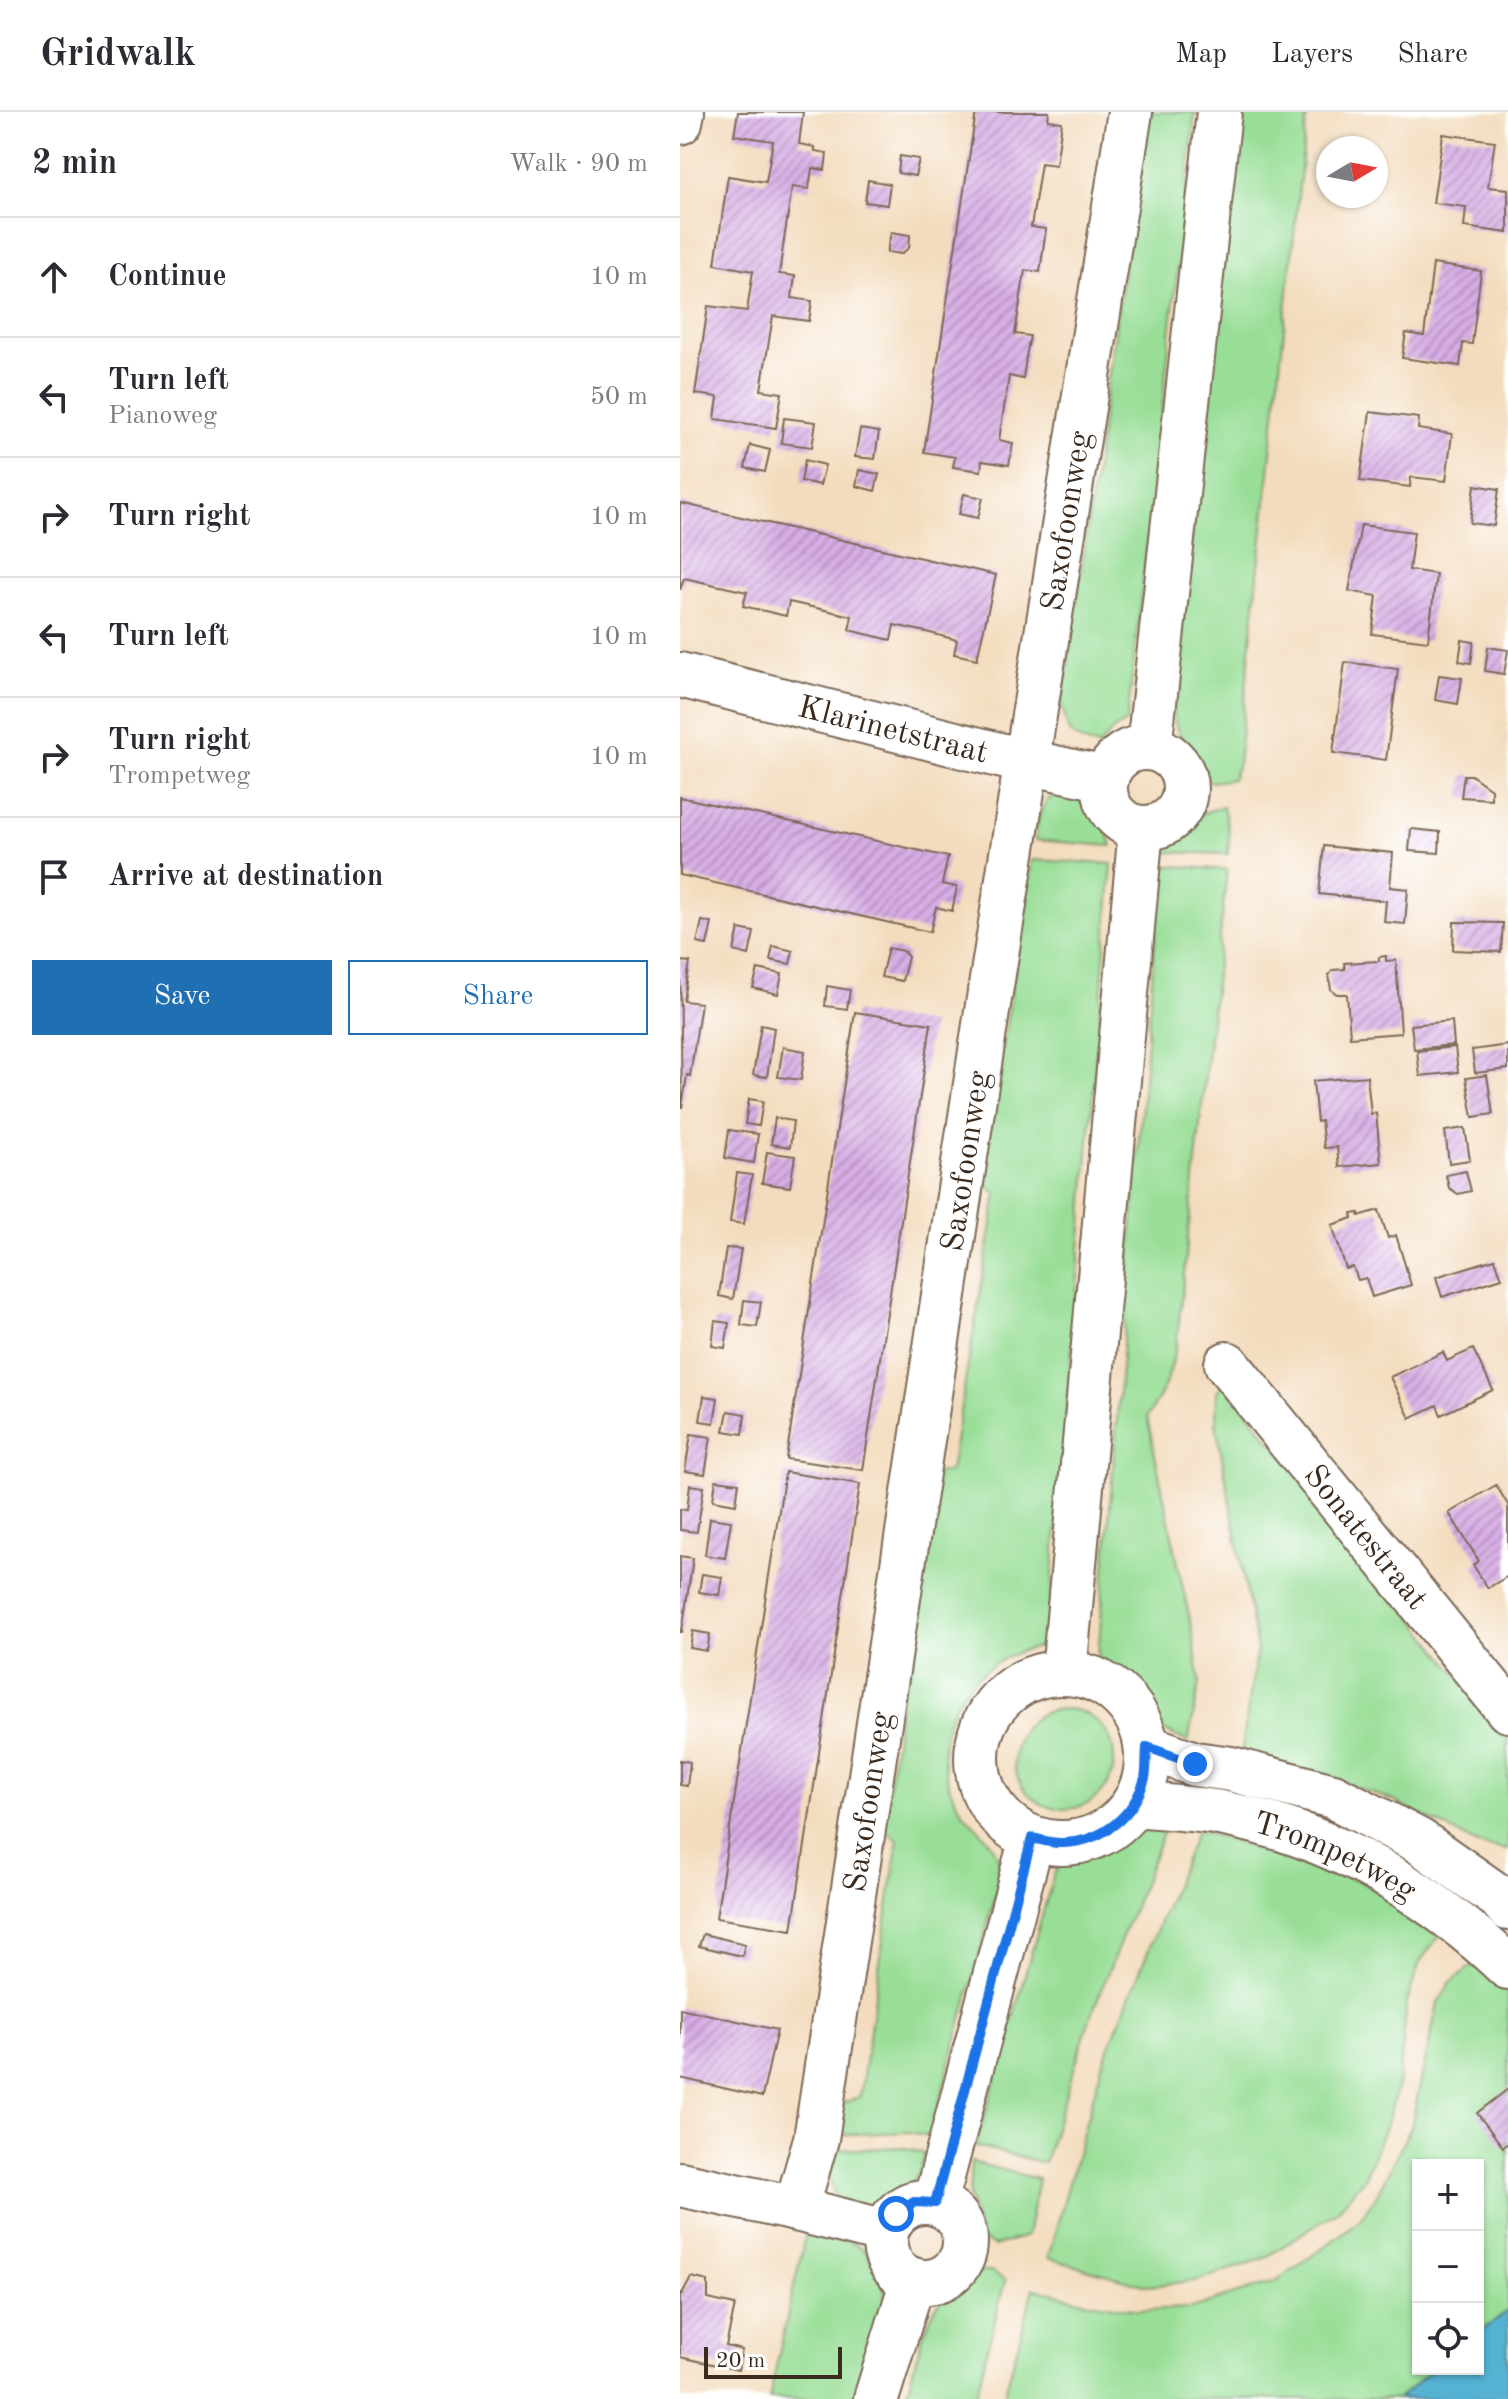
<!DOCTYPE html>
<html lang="en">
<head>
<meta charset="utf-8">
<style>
	body { margin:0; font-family:"Old Standard TT",serif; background:#f7f7f7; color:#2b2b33 }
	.controls { position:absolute; right:24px; bottom:24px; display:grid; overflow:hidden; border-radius:0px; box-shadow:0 2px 6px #0004 }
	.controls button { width:72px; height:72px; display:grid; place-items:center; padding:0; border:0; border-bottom:2px solid #e1e1e2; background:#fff; color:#2b2b33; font:40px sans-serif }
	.compass { position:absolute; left:636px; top:24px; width:72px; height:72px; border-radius:50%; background:#fff; box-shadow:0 2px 6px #0004; rotate:80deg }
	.scale { position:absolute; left:24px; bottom:20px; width:138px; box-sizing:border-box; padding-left:8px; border:4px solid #3b2a1e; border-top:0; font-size:22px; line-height:28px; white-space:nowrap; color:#3b2a1e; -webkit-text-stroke:6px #fff; paint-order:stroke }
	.stop { position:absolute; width:24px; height:24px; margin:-18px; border:6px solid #1a73e8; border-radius:50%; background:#fff }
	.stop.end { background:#1a73e8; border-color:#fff; box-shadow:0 2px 8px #0008 }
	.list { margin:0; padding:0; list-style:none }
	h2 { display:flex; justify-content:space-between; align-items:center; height:104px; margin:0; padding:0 32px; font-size:34px }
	h2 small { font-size:26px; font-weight:400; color:#7c7c81 }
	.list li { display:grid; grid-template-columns:52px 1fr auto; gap:24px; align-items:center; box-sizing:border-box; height:120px; padding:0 32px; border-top:2px solid #e1e1e2 }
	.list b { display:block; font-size:30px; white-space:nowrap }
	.list p { margin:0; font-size:26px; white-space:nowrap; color:#7c7c81 }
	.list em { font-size:26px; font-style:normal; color:#7c7c81 }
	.actions { display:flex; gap:16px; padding:24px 32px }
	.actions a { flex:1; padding:18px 0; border:2px solid #1f6fb2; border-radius:0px; text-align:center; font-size:28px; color:#1f6fb2 }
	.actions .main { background:#1f6fb2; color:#fff }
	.icon { flex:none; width:44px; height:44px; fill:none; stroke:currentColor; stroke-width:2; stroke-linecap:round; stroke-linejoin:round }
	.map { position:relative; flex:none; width:828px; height:2287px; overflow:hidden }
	header { display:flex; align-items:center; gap:48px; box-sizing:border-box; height:112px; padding:0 40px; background:#fff; border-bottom:2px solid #e1e1e2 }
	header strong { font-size:38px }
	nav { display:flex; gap:44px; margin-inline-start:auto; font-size:28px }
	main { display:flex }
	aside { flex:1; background:#fff }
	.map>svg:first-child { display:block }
	.grass { fill:#99de97; stroke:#6a845a; stroke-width:2 }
	.water { fill:#55b2d3; stroke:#486e78; stroke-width:2 }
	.building { fill:url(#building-hatch) }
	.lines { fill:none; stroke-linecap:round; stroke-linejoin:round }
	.minor-casing { stroke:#7b6856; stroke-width:48 }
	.minor { stroke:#fff; stroke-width:44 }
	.route { stroke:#1a73e8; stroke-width:10 }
	.labels { text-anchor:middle; stroke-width:6; stroke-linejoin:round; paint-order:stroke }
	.street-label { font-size:32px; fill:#3b2a1e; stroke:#fff }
</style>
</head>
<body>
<header>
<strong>Gridwalk</strong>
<nav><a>Map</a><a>Layers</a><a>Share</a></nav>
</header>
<main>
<aside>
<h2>2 min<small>Walk · 90 m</small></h2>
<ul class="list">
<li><svg class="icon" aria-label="ahead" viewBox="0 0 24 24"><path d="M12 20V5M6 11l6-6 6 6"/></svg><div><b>Continue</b></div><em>10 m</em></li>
<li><svg class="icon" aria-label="left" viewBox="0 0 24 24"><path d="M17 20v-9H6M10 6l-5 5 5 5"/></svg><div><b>Turn left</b><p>Pianoweg</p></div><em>50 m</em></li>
<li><svg class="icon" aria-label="right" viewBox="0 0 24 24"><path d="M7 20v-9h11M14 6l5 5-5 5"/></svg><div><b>Turn right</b></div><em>10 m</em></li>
<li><svg class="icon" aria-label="left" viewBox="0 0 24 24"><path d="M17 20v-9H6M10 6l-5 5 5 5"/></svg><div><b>Turn left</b></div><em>10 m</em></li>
<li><svg class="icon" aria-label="right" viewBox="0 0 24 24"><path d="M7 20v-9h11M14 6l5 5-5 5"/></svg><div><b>Turn right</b><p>Trompetweg</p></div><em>10 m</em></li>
<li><svg class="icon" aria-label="arrive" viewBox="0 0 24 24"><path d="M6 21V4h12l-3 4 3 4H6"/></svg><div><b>Arrive at destination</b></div></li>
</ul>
<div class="actions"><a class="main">Save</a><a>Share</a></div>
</aside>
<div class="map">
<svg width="828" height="2287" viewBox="0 0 828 2287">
	<defs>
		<pattern id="building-hatch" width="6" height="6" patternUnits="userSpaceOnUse" patternTransform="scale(2)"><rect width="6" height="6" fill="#d7ade5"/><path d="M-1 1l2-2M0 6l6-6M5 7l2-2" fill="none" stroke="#b08db9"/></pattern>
	</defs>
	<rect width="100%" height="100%" fill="#fff"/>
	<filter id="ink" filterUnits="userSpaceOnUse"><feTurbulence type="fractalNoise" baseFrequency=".0125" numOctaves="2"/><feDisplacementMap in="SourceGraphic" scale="16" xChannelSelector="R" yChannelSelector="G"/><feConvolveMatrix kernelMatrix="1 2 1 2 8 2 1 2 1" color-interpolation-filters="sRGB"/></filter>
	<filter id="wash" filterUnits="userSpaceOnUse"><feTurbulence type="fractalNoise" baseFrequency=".006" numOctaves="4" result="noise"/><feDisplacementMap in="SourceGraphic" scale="32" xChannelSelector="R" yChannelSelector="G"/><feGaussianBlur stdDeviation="1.8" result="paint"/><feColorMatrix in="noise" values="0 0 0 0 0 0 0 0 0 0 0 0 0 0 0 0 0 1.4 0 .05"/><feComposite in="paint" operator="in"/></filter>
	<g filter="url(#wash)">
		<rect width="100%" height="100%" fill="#f3dcbd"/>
		<path class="grass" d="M466,0H515L447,609L432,619L419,634C389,628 389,622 382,594Z
			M564,0H627L558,652L552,667L532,670L523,665L512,637L498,621L492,599L560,5Z
			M382,681C409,689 423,707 432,734L355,728C359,708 359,685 382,681Z
			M543,695L549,722L548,742L483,740C498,715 515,700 543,695Z
			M352,748L432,752L367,1534C295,1542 242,1608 272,1681C287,1717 319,1721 321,1763L250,2024L229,2020L157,2023L163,1991L180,1985L218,1728L203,1716L252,1362L270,1359L317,1082L302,1069Z
			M481,753L547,758L497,1227C492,1257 485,1280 467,1305L510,1509L520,1570L508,1630L473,1613C465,1583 445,1561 418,1545Z
			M544,1272L625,1370L828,1626V1738L798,1732L714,1689L667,1672L561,1642L577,1538L536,1312L537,1279Z
			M334 1647a50 50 0 1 1 100 0a50 50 0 1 1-100 0Z
			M455,1716H485L409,1909L364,2051L296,2034L374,1762L386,1746L408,1740Z
			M517,1718L677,1768L764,1817L740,1850L727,1890L719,1969L707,2010L685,2065L659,2097L585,2146L516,2169L467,2174L368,2146L422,1953Z
			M802,1846L828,1879V2198L798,2222V2053H738V2257H754L717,2287H323L354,2176L404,2189L458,2198L512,2196L596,2169L643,2136L677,2110L695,2086L731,2015L758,1891L771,1870Z
			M223,2035L245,2042C239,2068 220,2091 191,2096C181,2098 169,2095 159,2094L149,2067L153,2038Z
			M291,2050L358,2067L347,2124L314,2134L301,2127L289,2084Z
			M126,2120L169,2129L183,2137L204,2168L205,2191L178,2287H89Z
			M311,2159L325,2168L295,2287H225C240,2238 249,2163 311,2159Z"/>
		<path class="water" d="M828,2198V2287H717L754,2257H798V2222Z"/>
		<g id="blocks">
			<path class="building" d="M58,0H123L119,32L135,35V39L147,41L145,58L132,56L129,77L112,75L99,162L115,164L112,186L132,189L129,209L93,204L81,278L102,281L96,316L35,307L38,285L15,282L28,194L67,199L73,159L35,152L48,64L86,70L93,29L54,23Z
				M296,0H369L368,8L382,10L376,53L361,51L351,115L366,117L360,160L345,158L335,222L350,224L346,245L343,267L329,264L319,328L333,331L329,353L302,349L301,359L273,355L275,345L244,340Z
				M763,22L815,29L808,75L828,77V121L784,115L786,95L753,91Z
				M220,44L239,47L235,64L218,61Z
				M188,68L210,72L207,93L185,90Z
				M211,120L230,123L229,136L221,142L207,140Z
				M753,152L801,159L792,232L783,231L780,254L722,246L726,221L744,224Z
				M690,300L739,306L738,317L772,322L766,369L731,365L730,375L680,369Z
				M104,306L136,310L132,335L101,331Z
				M180,317L199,320L195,347L175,345Z
				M70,333L90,338L85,360L65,356Z
				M125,348L145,353L140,373L121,369Z
				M179,358L199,362L195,379L176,374Z
				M795,373L819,377L814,414L790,411Z
				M284,382L303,386L298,406L279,402Z
				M0,391L316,463L297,547L274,542L277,528L246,520L214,513L211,528L169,518L172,504L109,490L106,504L63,494L67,480L4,466L0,478Z
				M681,413L734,420L729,458L756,462L748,529L692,522L697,484L669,479Z
				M782,528L794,530L791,551L779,549Z
				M808,535L828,538L824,562L805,559Z
				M665,550L718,557L706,648L653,641Z
				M759,563L782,566L778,592L755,588Z
				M784,663H791L811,677V687L781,685Z
				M0,685L268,745L262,772L277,775L272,799L256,795L250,820L0,763Z
				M731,717L760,720L759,741L729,739Z
				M644,734L713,741L710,775L728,777L725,812L704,810L706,789L639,782Z
				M22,809L32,811L27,833L17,831Z
				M774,810L823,811L821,840L773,838Z
				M59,817L74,820L69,843L54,839Z
				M93,834L113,839L110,852L90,848Z
				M208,836L223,839L228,845L222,869L201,865Z
				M706,844V849L716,848L721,921L670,925L667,882H657L651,878L649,863L653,858L665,857L664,851L699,849V845Z
				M0,849L10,850L4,889L21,891L10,964L7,963L2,996Z
				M78,857L102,862L98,882L73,876Z
				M147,874L170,878L167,897L145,894Z
				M175,900L251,912L183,1358L106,1347Z
				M772,909L774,933L734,937L731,913Z
				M81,913L94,916L87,965L73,963Z
				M828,933V957L795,961L792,938Z
				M103,935L125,939L121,968L98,965Z
				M775,935L778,960L740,964L737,939Z
				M807,963L813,1002L793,1005L786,966Z
				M687,964L691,1002L696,1001L701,1051L659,1055L657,1035L644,1036L641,1009L637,1010L633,969Z
				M69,987L83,989L79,1014L65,1012Z
				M95,1006L113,1009L110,1035L91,1032Z
				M785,1016L790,1048L769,1051L765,1019Z
				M49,1018L78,1022L74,1051L45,1046Z
				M87,1040L115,1044L110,1075L82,1071Z
				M786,1059L791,1079L778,1082L769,1076L766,1063Z
				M57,1061L72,1063L64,1112L50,1110Z
				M699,1098L708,1126L716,1123L731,1173L692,1185L686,1166L678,1168L673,1155L666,1157L652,1113L673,1106L672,1102L679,1101V1104Z
				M46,1136L61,1137L53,1187L39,1184Z
				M815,1147L822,1166L762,1185L756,1165Z
				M64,1188L81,1190L77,1215L61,1213Z
				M35,1209L49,1211L45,1236L32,1234Z
				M793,1237L813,1278L761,1303L757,1293L730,1306L710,1265L763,1240L767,1249Z
				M24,1284L38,1286L34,1311L20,1309Z
				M48,1299L65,1302L63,1322L44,1319Z
				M11,1322L31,1325L25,1362L5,1359Z
				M105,1360L180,1372L112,1818L36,1806Z
				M36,1368L59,1371L56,1392L33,1388Z
				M10,1373L24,1375L17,1420L0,1418V1397L7,1398Z
				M816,1373L828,1393V1464L808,1476L793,1453L799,1449L769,1401Z
				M30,1406L51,1409L45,1446L25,1443Z
				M0,1444L13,1446L2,1520H0Z
				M22,1462L42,1465L39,1483L19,1480Z
				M13,1519L30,1522L27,1539L10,1536Z
				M0,1648L10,1650L7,1674L0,1673Z
				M23,1822L65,1832L62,1844L19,1834Z
				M0,1896L97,1918L82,1985L0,1966Z
				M828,1977V2031L823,2035L797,2001Z
				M11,2165L28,2169V2187L55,2193L46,2234L62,2238L58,2258L0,2245V2181L2,2182Z"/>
		</g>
	</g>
	<g filter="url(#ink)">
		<use href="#blocks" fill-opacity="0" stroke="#7b6856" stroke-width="2"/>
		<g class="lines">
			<defs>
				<g id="minor">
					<path d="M0,10L2,0"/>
					<path id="s1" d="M0,563L347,650L426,667"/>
					<circle cx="465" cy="676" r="40"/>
					<path d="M469,636L539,0"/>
					<path id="s2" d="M547,1252L828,1598"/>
					<path d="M384,1561L461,716"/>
					<circle cx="382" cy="1646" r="85"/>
					<path d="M467,1635L515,1652L551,1657L653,1684L739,1729L820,1786L828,1796"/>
					<path id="s3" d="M454,1692C482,1695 512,1696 540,1701C651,1722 747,1778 828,1855"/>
					<path d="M0,2072L116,2097L206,2120"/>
					<circle cx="245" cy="2130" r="40"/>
					<path d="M255,2091L352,1726"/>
					<path id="s4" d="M116,2097L136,2027L308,893L450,0"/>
					<path d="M196,2287L233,2168"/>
				</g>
			</defs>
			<use href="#minor" class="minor-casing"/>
			<use href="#minor" class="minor"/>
		</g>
	</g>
	<g class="lines" filter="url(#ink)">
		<path class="route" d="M216,2102L234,2090L255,2091L352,1726C362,1728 373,1732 383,1731C422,1730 454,1704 465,1666C467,1657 466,1645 467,1635L515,1652"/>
	</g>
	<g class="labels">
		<g class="street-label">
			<text dy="11" stroke="none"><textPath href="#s4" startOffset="1710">Saxofoonweg</textPath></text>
			<text dy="11" stroke="none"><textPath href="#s1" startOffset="220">Klarinetstraat</textPath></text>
			<text dy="11" stroke="none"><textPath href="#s4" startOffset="1062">Saxofoonweg</textPath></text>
			<text dy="11" stroke="none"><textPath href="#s2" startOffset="222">Sonatestraat</textPath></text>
			<text dy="11" stroke="none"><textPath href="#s4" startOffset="414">Saxofoonweg</textPath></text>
			<text dy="11" stroke="none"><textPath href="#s3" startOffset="210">Trompetweg</textPath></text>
		</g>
	</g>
</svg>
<div class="controls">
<button>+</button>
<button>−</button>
<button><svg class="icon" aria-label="locate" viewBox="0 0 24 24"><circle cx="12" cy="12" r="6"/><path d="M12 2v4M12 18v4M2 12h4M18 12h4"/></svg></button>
</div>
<svg class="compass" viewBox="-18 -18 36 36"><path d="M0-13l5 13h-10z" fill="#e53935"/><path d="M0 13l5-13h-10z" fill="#7c7c81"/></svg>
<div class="scale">20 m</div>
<div class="stop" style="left:216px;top:2102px"></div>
<div class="stop end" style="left:515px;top:1652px"></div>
</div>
</main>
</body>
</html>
